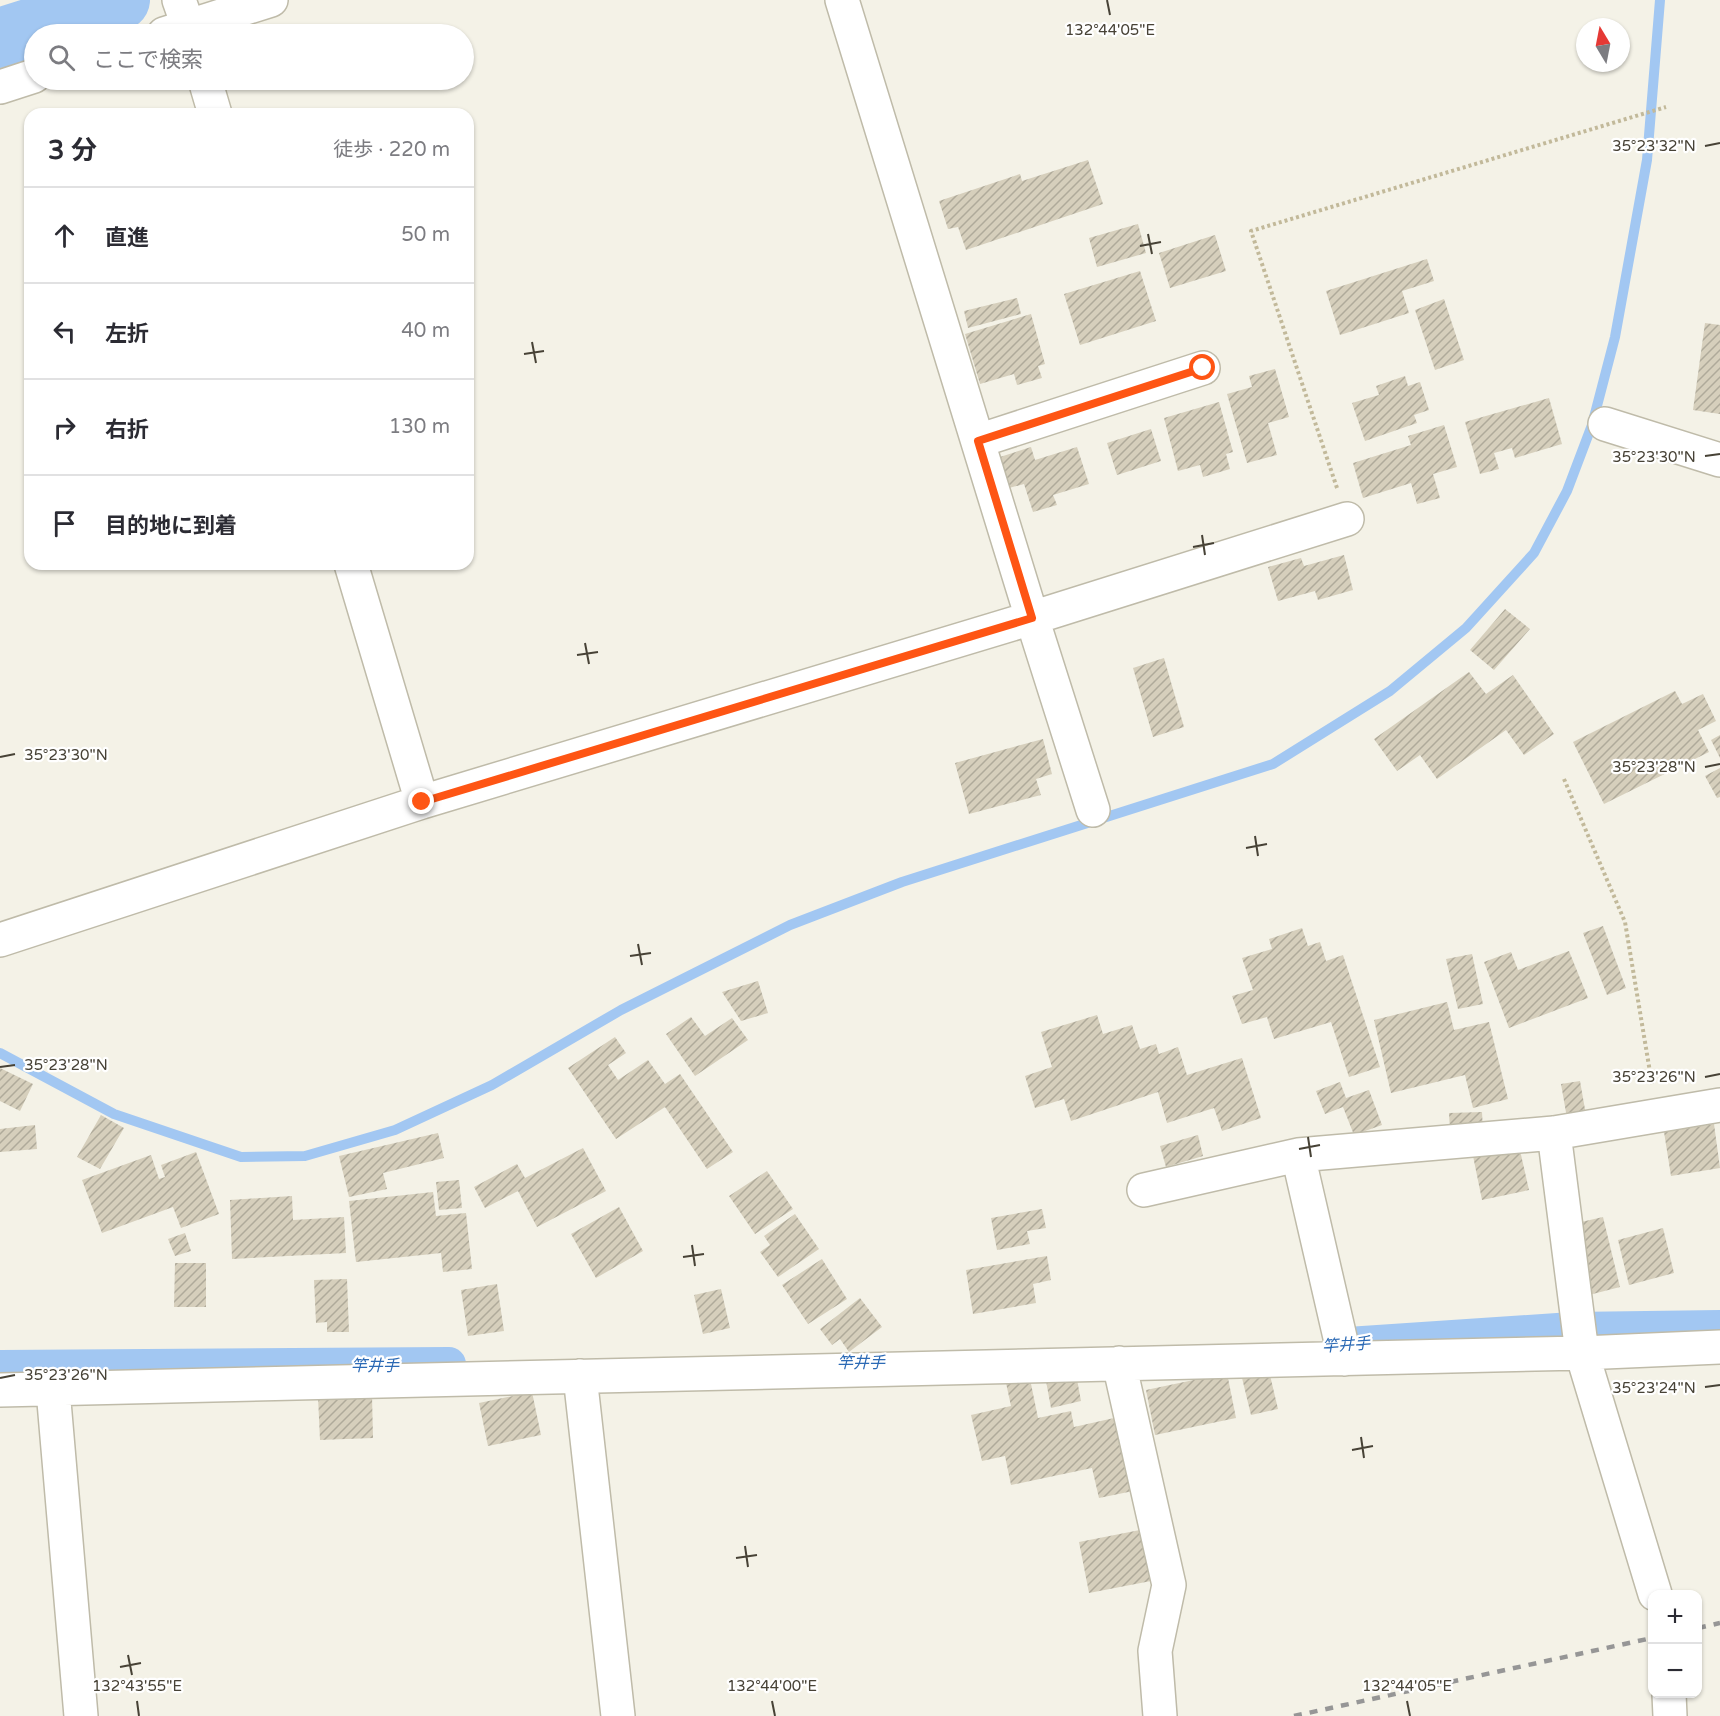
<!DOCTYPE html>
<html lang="ja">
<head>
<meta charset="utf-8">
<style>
	body { margin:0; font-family:"Varela Round","Noto Sans JP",sans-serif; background:#f7f7f7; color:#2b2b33 }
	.controls { position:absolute; right:18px; bottom:18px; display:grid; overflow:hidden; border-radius:12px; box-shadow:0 2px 4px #0004 }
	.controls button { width:54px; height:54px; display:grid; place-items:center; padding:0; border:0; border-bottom:2px solid #e1e1e2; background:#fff; color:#2b2b33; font:30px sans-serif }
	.compass { position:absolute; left:1576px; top:18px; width:54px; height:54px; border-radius:50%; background:#fff; box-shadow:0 2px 4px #0004; rotate:350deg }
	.stop { position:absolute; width:18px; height:18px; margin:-14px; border:4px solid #fe5514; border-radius:50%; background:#fff }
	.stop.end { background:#fe5514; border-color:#fff; box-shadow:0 2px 6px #0008 }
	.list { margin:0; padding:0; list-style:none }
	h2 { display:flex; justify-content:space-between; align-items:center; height:78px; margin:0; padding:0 24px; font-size:26px }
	h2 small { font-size:20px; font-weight:400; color:#7c7c81 }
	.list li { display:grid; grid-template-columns:39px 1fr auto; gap:18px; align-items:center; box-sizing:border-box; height:96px; padding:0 24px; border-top:2px solid #e1e1e2 }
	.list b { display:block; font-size:22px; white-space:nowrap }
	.list em { font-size:20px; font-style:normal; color:#7c7c81 }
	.icon { flex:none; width:33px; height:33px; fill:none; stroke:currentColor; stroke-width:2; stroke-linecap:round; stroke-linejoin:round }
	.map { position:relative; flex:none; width:1720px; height:1716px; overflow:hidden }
	.search { position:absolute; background:#fff; box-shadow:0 2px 4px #0004; left:24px; top:24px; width:450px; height:66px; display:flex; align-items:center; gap:15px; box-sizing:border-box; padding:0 21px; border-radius:33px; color:#7c7c81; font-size:22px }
	.panel { position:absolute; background:#fff; box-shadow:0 2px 4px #0004; left:24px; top:108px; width:450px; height:462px; border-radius:18px }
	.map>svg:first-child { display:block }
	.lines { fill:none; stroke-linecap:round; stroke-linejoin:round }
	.stream { stroke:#a2c7f2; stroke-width:10 }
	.canal { stroke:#a2c7f2; stroke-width:34 }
	.river { stroke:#a2c7f2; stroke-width:60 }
	.building { fill:url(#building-hatch) }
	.minor-casing { stroke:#bfbba9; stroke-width:36 }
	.path { stroke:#c2b99a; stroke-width:4; stroke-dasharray:3 3; stroke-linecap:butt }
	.minor { stroke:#fff; stroke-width:33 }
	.rail { stroke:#969696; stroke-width:4.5; stroke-dasharray:8 8; stroke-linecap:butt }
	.route { stroke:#fe5514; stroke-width:8 }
	.ticks { fill:none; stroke:#474236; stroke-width:2 }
	.labels { text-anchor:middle; stroke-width:4.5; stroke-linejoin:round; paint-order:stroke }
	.water-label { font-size:16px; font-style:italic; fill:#2c6ab5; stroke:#fff }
	.ticks-label { font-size:15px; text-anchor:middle; fill:#474236; stroke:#fff; stroke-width:4.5; stroke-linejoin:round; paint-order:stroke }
</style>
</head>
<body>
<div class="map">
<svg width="1720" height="1716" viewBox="0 0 1720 1716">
	<defs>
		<pattern id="building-hatch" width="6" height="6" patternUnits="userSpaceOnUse" patternTransform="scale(1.5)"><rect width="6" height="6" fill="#d6cfbc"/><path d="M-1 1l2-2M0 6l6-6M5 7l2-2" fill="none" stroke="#afaa9a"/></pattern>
	</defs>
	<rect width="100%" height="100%" fill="#f4f2e7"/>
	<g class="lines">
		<path class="stream" d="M0,1053L114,1114L241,1157L305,1156L395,1130L492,1085L621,1010L790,925L902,882L1273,764L1390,691L1466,628L1534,553L1567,491L1592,425L1615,337L1647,160L1660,0"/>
		<path class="canal" d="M1348,1344L1572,1329L1720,1327
			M0,1367L449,1364"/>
		<path class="river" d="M0,38L120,0"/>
	</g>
	<path class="building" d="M1088,160L1103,204L966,250L958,227L948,229L939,201L1020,174L1022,181Z
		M1138,224L1146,253L1097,267L1089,238Z
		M1215,235L1226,271L1170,288L1159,253Z
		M1427,259L1434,281L1402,291L1409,313L1340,335L1326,291Z
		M1140,271L1156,321L1080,345L1064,294Z
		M1017,298L1021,314L968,328L964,311Z
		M1444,299L1464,360L1435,370L1415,310Z
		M1031,314L1045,364L1038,366L1042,378L1017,385L1014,374L980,384L965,334Z
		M1705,323L1720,325V414L1693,410Z
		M1275,369L1289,417L1268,423L1277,455L1247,463L1227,394L1252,387L1249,376Z
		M1405,376L1408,386L1420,382L1429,410L1414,415L1417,423L1365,441L1352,403L1379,395L1376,386Z
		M1549,398L1562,444L1515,458L1512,448L1494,453L1499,469L1480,474L1465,422Z
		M1219,402L1233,452L1226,454L1230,469L1203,477L1200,465L1178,471L1164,418Z
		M1444,425L1457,467L1433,474L1440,498L1417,504L1411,483L1363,498L1353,463L1411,445L1408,436Z
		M1151,429L1161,461L1117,475L1107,443Z
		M1031,447L1035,460L1077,447L1089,484L1053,495L1057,505L1033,512L1024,484L1009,488L1000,457Z
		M1344,555L1353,590L1318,600L1315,591L1278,601L1268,567L1301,558L1304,566Z
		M1505,609L1530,629L1494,670L1470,650Z
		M1164,658L1184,727L1153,737L1133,668Z
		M1469,672L1486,694L1513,675L1554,734L1524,755L1506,730L1437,779L1420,755L1397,771L1374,739Z
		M1675,691L1682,704L1703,694L1716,721L1698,730L1709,752L1604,804L1573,742Z
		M1720,735V758L1711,740Z
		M1043,739L1052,774L1036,779L1041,795L969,814L955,763Z
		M1720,768V797L1717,798L1705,776Z
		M1603,926L1626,988L1607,995L1583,933Z
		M1302,928L1308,946L1320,942L1326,961L1343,955L1380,1067L1349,1077L1331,1022L1274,1039L1267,1017L1242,1024L1232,996L1253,990L1242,958L1272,949L1269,939Z
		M1569,951L1588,998L1509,1028L1484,962L1511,952L1518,970Z
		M1472,954L1483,1004L1458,1009L1446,959Z
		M758,981L768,1013L741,1021L722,992Z
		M1447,1002L1454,1030L1489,1022L1508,1099L1473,1108L1465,1075L1391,1093L1374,1020Z
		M1097,1015L1103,1034L1132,1025L1140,1049L1156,1044L1159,1054L1178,1047L1187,1075L1242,1058L1261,1118L1222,1131L1214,1108L1167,1123L1158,1092L1071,1121L1064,1099L1035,1108L1025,1076L1052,1067L1041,1032Z
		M691,1017L705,1036L732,1018L748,1040L695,1076L666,1034Z
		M615,1037L626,1053L608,1065L618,1080L648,1060L665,1084L680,1074L733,1152L707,1169L665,1107L616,1139L568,1068Z
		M0,1068L33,1084L20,1111L0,1101Z
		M1580,1081L1586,1115L1567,1118L1561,1084Z
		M1340,1082L1346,1098L1369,1090L1382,1125L1354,1135L1343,1107L1325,1114L1316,1091Z
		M1482,1112L1483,1131H1450L1449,1113Z
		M101,1115L124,1128L100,1169L77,1157Z
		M1714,1124L1720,1168L1671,1176L1664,1132Z
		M35,1125L37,1149L0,1152V1129Z
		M438,1133L444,1158L383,1173L387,1189L349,1197L339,1156Z
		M1198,1135L1203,1156L1166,1167L1160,1146Z
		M1519,1146L1529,1190L1482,1200L1473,1156Z
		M583,1148L606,1191L537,1227L518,1191L485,1208L474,1187L517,1164L525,1178Z
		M196,1152L219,1214L181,1228L173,1207L102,1233L82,1180L151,1155L159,1179L165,1177L161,1165Z
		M767,1171L793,1209L755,1234L729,1196Z
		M459,1180L462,1208L439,1210L436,1182Z
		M433,1192L436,1216L466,1213L472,1269L443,1272L441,1253L356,1262L349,1201Z
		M292,1196L293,1220L344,1217L346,1253L232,1259L230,1200Z
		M619,1207L643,1251L596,1278L571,1234Z
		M1042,1209L1046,1228L1027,1231L1030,1244L997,1250L991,1218Z
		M795,1214L819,1249L778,1277L760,1252L770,1245L764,1236Z
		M1603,1217L1620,1287L1585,1296L1568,1225Z
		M1663,1228L1674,1273L1629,1285L1618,1240Z
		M185,1233L191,1251L175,1256L168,1239Z
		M1047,1256L1051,1280L1033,1284L1036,1303L973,1314L966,1270Z
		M822,1259L847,1299L808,1324L782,1285Z
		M175,1263H206V1307H174Z
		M347,1279L349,1332H327V1322L316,1323L314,1280Z
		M497,1284L504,1331L468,1336L461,1290Z
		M721,1289L730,1328L703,1334L694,1295Z
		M860,1298L882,1327L849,1352L840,1339L832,1345L820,1329Z
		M1269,1371L1278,1409L1251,1415L1242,1378Z
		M1227,1373L1236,1418L1155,1435L1146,1390Z
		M1076,1374L1081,1401L1051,1408L1046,1381Z
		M1030,1379L1038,1418L1071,1411L1074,1427L1123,1416L1138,1490L1099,1498L1092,1468L1011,1485L1005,1456L982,1461L971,1415L1011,1406L1006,1383Z
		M532,1392L541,1435L488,1446L479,1403Z
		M372,1395L373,1438L320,1440L318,1397Z
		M1140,1530L1151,1581L1089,1593L1079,1542Z"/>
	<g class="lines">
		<defs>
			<path id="minor" d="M179,0L191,34
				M164,34L271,0
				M205,80L215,114
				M0,87L34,76
				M1605,424L1720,460
				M978,441L1203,368
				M351,564L422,802
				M1093,810L1032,618L1347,519
				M0,940L422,802L1032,618L842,0
				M1554,1133L1582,1353L1655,1594
				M1298,1155L1345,1359
				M1144,1190L1298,1155L1554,1133L1720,1105
				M1119,1363L1169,1585L1155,1651L1160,1716
				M580,1376L618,1716
				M0,1390L1582,1353L1720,1347
				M53,1390L81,1716
				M1669,1694L1670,1716"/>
		</defs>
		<use href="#minor" class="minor-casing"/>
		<path class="path" d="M1337,488L1251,231L1666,107
			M1564,779L1625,922L1652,1084"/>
		<use href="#minor" class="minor"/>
		<path class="rail" d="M1698,1628L1720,1623
			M1294,1716L1652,1638"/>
	</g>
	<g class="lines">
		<path class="route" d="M422,802L1032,618L978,441L1203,368"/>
	</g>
	<path class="ticks" d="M1107,0L1110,15M1705,146L1720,143M1148,234L1152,254M1140,246L1161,242M532,342L536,363M524,354L544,351M1705,456L1720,454M1202,535L1205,555M1193,547L1214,543M585,643L589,664M577,655L598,652M0,757L15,754M1705,767L1720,764M1255,836L1258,856M1246,848L1267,844M638,944L642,965M630,956L651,953M0,1067L15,1065M1705,1077L1720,1074M1308,1137L1311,1157M1299,1149L1320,1145M692,1245L695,1266M683,1257L704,1254M0,1378L15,1375M1705,1387L1720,1385M1361,1437L1364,1458M1352,1450L1373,1446M745,1546L748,1567M736,1558L757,1555M128,1655L132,1675M120,1667L141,1663M137,1701L139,1716M772,1701L775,1716M1407,1701L1410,1716"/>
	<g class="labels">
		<g class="water-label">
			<text transform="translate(1346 1344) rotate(-4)" y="6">竿井手</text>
			<text x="861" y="1368">竿井手</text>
			<text x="375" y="1371">竿井手</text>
		</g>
	</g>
	<g class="ticks-label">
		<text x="1110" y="35">132°44'05"E</text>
		<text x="1654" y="151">35°23'32"N</text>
		<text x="1654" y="462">35°23'30"N</text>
		<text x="66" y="760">35°23'30"N</text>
		<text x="1654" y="772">35°23'28"N</text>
		<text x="66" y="1070">35°23'28"N</text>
		<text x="1654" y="1082">35°23'26"N</text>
		<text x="66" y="1380">35°23'26"N</text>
		<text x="1654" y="1393">35°23'24"N</text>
		<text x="137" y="1691">132°43'55"E</text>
		<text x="772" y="1691">132°44'00"E</text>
		<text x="1407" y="1691">132°44'05"E</text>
	</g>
</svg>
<div class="controls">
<button>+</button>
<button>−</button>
</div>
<svg class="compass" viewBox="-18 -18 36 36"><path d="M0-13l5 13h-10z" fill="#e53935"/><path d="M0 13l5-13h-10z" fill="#7c7c81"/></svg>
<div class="stop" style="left:1203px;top:368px"></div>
<div class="stop end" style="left:422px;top:802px"></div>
<div class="search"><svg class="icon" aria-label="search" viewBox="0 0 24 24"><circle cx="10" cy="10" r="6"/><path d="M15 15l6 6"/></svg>ここで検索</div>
<section class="panel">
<h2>3 分<small>徒歩 · 220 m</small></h2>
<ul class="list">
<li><svg class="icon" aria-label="ahead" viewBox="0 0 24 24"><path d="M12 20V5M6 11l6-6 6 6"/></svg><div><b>直進</b></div><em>50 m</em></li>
<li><svg class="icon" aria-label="left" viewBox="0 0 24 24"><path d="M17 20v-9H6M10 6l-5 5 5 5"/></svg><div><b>左折</b></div><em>40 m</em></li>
<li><svg class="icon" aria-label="right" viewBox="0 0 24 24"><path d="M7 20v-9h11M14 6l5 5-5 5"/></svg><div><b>右折</b></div><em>130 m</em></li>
<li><svg class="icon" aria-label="arrive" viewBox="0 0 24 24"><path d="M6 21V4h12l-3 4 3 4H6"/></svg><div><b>目的地に到着</b></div></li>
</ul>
</section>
</div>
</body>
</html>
